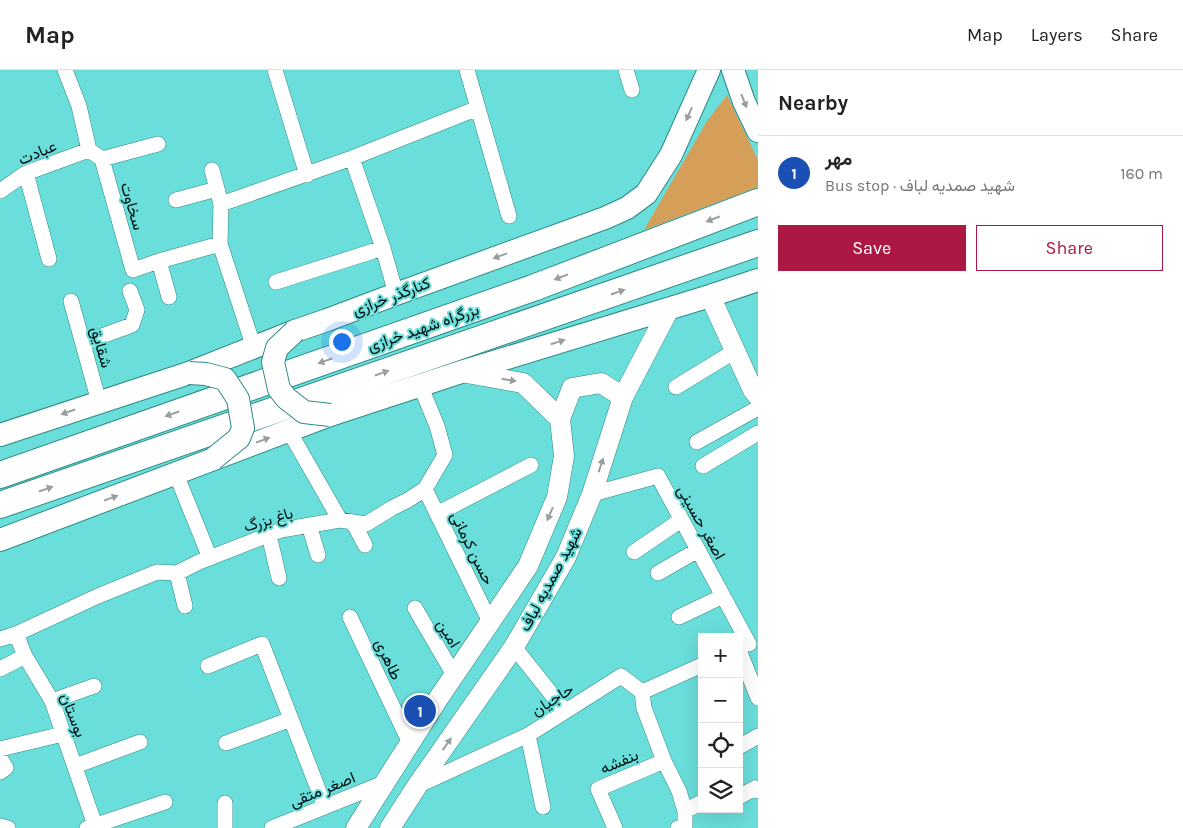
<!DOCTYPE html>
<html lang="en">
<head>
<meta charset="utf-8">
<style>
	body { margin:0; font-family:Karla,Vazirmatn,sans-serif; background:#f2f2f2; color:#222 }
	.controls { position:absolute; right:15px; bottom:15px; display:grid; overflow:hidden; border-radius:0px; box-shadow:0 5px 20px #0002 }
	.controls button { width:45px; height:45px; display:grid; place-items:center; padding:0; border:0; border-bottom:1px solid #e0e0e0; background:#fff; color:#222; font:25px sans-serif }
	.you { position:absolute; left:341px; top:271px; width:18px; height:18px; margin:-12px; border:4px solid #fff; border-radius:50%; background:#1a73e8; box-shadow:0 0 0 8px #1a73e833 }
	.badge { display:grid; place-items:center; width:32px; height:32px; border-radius:50%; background:#ac1743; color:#fff; font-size:16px; font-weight:700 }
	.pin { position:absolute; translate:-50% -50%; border:2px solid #fff; box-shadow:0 1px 5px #0006 }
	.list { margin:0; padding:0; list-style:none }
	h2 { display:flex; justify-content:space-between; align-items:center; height:65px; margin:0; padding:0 20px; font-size:21px }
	h2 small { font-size:16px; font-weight:400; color:#767676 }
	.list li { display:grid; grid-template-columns:32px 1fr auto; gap:15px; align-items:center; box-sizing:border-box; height:75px; padding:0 20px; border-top:1px solid #e0e0e0 }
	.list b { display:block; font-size:19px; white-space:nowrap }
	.list p { margin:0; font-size:16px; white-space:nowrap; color:#767676 }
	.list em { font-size:16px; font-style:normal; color:#767676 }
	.actions { display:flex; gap:10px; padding:15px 20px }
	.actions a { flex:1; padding:11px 0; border:1px solid #ac1743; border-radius:0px; text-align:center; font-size:18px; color:#ac1743 }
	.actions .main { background:#ac1743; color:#fff }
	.icon { flex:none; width:28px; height:28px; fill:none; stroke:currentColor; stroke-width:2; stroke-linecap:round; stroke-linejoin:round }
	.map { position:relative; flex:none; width:758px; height:758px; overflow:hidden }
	header { display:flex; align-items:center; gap:30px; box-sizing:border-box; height:70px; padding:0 25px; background:#fff; border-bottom:1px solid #e0e0e0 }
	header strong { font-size:24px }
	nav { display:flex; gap:28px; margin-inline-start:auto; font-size:18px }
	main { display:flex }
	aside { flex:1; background:#fff }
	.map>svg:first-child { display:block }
	.green { fill:#d59f5a }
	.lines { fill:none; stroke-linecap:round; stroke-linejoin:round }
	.street-casing { stroke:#2d8a87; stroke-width:16 }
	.secondary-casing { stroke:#2d8a87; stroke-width:21 }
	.primary-casing { stroke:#2d8a87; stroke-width:24 }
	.highway-casing { stroke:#2d8a87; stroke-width:28 }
	.street { stroke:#fff; stroke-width:15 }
	.secondary { stroke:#fff; stroke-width:20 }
	.primary { stroke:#fff; stroke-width:22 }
	.highway { stroke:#fff; stroke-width:26 }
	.primary-bridge-casing { stroke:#2d8a87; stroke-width:24; stroke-linecap:butt }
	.primary-bridge { stroke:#fff; stroke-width:22 }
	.oneway { fill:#999f9f }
	.labels { text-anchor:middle; stroke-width:4; stroke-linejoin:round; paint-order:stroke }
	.street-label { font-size:16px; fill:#00100f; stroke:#69deda }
</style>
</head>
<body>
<header>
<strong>Map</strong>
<nav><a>Map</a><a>Layers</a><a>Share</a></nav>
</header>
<main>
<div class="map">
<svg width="758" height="758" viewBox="0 0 758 758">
	<rect width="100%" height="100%" fill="#69deda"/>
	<path class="green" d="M727,25L758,90V117L644,160L707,51Z"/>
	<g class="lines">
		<defs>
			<path id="street" d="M65,0L79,36L89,80L102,89L133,200L159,191L220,174
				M275,0L307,105
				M467,0L509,146
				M626,0L632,20
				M352,88L383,178L396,224
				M102,89L158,74
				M212,100L221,134L220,174L254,278
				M26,103L49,189
				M0,121L26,103L89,80
				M176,130L217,119
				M221,134L352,88L478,38
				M159,191L169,227
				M276,212L383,178
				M71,231L99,332
				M83,273L132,255L137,240L130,221
				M676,317L735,281
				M289,361L340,450
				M697,372L758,338
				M703,396L758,363
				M176,404L210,488
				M425,419L490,552
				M592,424L658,406L749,574
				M437,444L531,395
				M353,452L365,475
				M309,455L318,485
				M269,465L279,508
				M634,482L681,450
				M177,503L185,536
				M658,503L698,480
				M415,538L454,605
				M350,547L410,673
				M679,547L723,526
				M16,564L98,526L157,502L177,503L199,492L281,460L340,450L366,454L392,438L408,430L425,419L445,385L437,356L420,315
				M0,569L16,564L25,586L52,631L96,758
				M514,577L565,641
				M739,580L758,628
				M208,596L262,574L325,737
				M0,599L25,586
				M642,622L644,638L664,691L679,721L685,741V756L678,758
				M52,631L94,616
				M528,665L543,737
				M226,673L291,649
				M739,677L758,666
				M0,679L63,664
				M0,688L6,698L0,702
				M75,696L140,672
				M417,716L528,665L621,606L642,622L702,595
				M739,727L755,718L758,721
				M225,733V758
				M685,741L702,732
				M0,756L8,758
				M87,758L165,732
				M272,758L384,713
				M615,758L598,719L664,691"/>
			<path id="secondary" d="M710,226L753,320L758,326
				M560,349L572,318L601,313L623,327
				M356,758L438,629L528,496L557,427L564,386L560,349L523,313L461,302
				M390,758L417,716L514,577L566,487L592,424L623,327L669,239"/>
			<path id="primary" d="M733,0L744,32L758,61
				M0,365L189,303L295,261L327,250L396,224L605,148L627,138L646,124L671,85L709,0
				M0,470L330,345L461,302L710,226L758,210"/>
			<path id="highway" d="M0,405L533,218L758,132
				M0,435L758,173"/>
		</defs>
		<use href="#street" class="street-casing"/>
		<use href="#secondary" class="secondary-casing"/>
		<use href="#primary" class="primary-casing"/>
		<use href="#highway" class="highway-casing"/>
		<use href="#street" class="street"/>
		<use href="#secondary" class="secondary"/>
		<use href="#primary" class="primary"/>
		<use href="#highway" class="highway"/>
		<defs>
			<path id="primary-bridge" d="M295,261L277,278L273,292L279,319L286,328L304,342L330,345
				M189,303L206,304L225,309L238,329L243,358L239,368L213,389"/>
		</defs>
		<use href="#primary-bridge" class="primary-bridge-casing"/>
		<use href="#primary-bridge" class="primary-bridge"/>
	</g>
	<defs><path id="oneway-solid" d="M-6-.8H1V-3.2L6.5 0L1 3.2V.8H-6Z" transform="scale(1.25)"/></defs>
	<g class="oneway">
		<use href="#oneway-solid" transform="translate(744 31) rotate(68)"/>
		<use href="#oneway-solid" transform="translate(689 44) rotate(114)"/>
		<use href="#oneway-solid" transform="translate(713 149) rotate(159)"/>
		<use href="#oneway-solid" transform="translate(500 186) rotate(160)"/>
		<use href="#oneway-solid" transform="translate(561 207) rotate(159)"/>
		<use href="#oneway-solid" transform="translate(618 222) rotate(-19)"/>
		<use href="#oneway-solid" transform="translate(558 272) rotate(-17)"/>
		<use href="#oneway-solid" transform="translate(325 291) rotate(161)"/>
		<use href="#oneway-solid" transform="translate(382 303) rotate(-19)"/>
		<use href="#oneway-solid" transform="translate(509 310) rotate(10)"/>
		<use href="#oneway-solid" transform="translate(68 342) rotate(161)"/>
		<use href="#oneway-solid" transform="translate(172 344) rotate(161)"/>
		<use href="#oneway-solid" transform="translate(263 370) rotate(-20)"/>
		<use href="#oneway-solid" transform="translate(601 395) rotate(-72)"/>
		<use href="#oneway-solid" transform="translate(46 419) rotate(-19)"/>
		<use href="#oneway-solid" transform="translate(111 428) rotate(-20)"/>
		<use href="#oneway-solid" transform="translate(550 444) rotate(113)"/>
		<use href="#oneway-solid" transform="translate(447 674) rotate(-55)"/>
	</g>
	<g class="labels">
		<g class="street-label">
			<text transform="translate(37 82) rotate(-23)" y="6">عبادت</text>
			<text transform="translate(133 136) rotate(74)" y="6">سخاوت</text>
			<text transform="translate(391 226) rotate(-21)" y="6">کنارگذر خرازی</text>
			<text transform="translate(423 257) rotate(-19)" y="6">بزرگراه شهید خرازی</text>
			<text transform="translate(102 277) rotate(74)" y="6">شقایق</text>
			<text transform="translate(268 449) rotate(-17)" y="6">باغ بزرگ</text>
			<text transform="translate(702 452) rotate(61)" y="6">اصغر حسینی</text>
			<text transform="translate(473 478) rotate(64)" y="6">حسن کرمانی</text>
			<text transform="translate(550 509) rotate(-62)" y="6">شهید صمدیه لباف</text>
			<text transform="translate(449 563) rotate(59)" y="6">امین</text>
			<text transform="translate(389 589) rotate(65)" y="6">طاهری</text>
			<text transform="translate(552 629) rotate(-32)" y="6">حاجیان</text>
			<text transform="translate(74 645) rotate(69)" y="6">بوستان</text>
			<text transform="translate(619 691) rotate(-23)" y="6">بنفشه</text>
			<text transform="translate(322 719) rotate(-22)" y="6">اصغر متقی</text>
		</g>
	</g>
</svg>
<div class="controls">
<button>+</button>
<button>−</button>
<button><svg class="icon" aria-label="locate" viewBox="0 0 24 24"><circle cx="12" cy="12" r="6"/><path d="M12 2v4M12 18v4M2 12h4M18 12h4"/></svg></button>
<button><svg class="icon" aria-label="layers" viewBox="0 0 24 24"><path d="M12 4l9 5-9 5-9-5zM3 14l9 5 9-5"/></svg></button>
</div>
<div class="you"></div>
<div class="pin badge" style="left:420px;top:641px;background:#1a4fb4">1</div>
</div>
<aside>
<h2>Nearby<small></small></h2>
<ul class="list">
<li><span class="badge" style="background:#1a4fb4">1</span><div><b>مهر</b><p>Bus stop · شهید صمدیه لباف</p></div><em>160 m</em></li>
</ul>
<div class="actions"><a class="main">Save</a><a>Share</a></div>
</aside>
</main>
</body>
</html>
